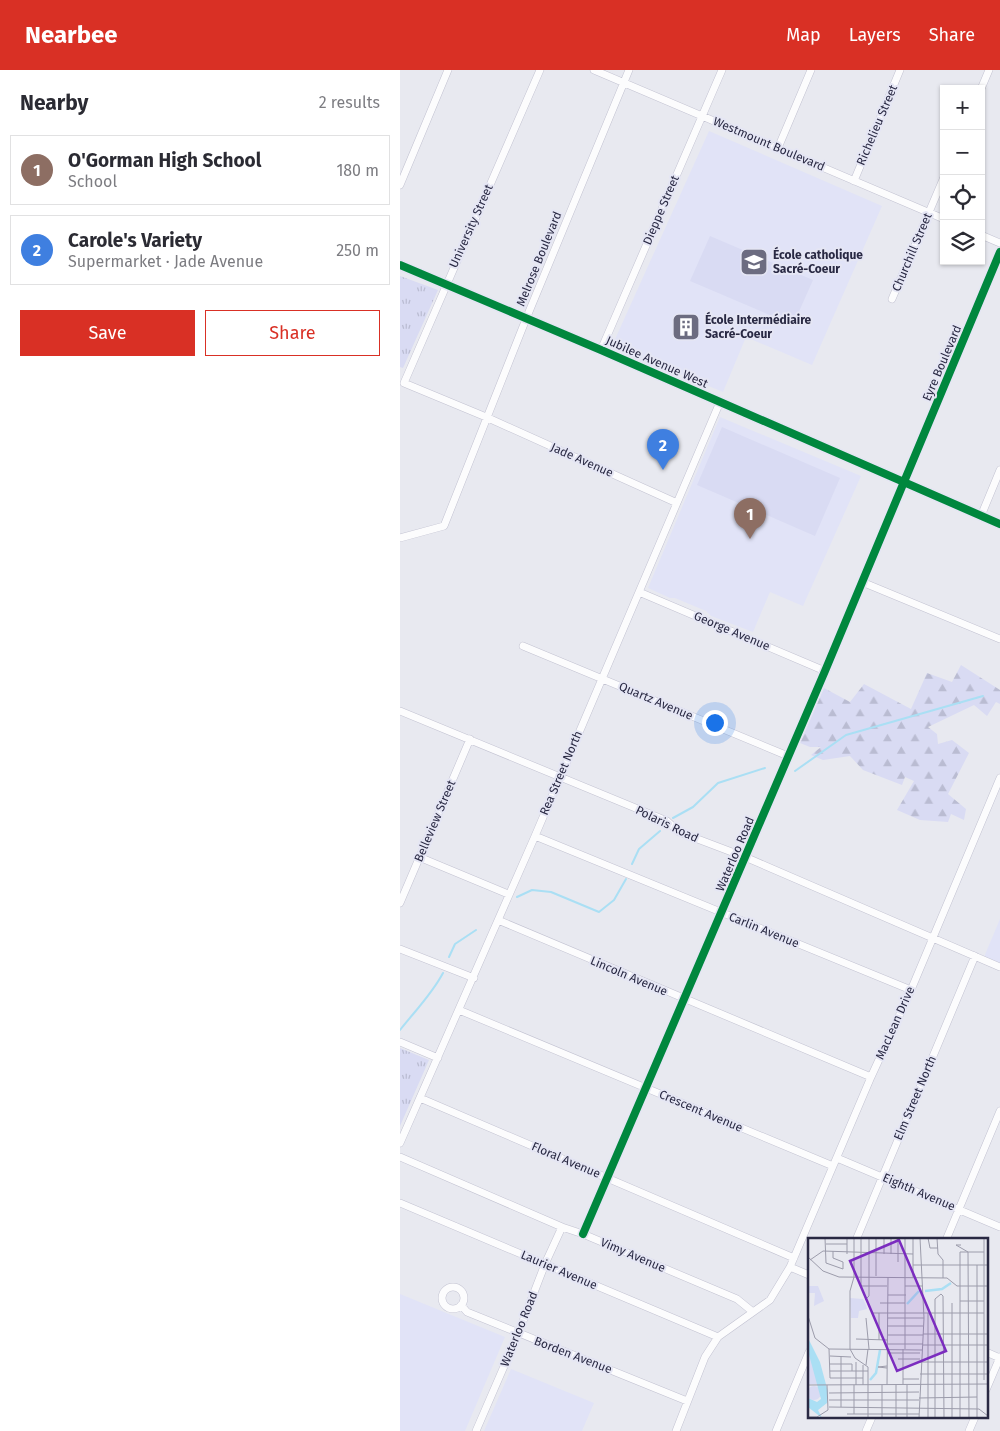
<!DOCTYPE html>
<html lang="en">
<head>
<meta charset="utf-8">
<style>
	body { margin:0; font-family:"Fira Sans",sans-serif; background:#f7f7f7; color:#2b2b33 }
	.controls { position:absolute; right:15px; top:15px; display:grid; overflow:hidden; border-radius:0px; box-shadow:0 1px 4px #0004 }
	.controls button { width:45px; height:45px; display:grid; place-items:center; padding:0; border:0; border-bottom:1px solid #e1e1e2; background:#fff; color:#2b2b33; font:25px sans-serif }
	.you { position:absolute; left:314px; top:652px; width:18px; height:18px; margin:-12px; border:4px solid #fff; border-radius:50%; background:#1a73e8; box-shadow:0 0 0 8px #1a73e833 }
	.badge { display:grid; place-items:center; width:32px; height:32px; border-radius:50%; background:#d93025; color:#fff; font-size:16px; font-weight:700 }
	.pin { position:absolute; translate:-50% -41px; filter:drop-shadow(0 1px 2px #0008) }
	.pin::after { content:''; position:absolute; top:26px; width:18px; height:15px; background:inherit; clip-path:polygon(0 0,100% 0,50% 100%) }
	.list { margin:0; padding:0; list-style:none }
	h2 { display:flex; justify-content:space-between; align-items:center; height:65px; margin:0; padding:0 20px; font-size:21px }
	h2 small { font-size:16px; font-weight:400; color:#7c7c81 }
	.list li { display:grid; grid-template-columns:32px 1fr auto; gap:15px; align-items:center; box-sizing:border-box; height:70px; margin:0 10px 10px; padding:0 10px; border:1px solid #e1e1e2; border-radius:0px }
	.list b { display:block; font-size:19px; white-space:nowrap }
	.list p { margin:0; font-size:16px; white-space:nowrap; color:#7c7c81 }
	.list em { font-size:16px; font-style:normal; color:#7c7c81 }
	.actions { display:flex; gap:10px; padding:15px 20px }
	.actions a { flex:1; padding:11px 0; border:1px solid #d93025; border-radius:0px; text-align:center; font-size:18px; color:#d93025 }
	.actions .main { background:#d93025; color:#fff }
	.icon { flex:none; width:28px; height:28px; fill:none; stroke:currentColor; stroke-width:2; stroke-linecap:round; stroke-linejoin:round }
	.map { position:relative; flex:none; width:600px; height:1361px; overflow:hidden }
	header { display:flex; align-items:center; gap:30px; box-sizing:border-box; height:70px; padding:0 25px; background:#d93025; color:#fff }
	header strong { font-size:24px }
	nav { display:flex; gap:28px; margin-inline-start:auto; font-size:18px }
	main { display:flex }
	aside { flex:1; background:#fff }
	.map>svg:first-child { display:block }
	.built { fill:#e1e3f7 }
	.grass { fill:url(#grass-tufts) }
	.forest { fill:url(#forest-firs) }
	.pitch { fill:#d9dbf3 }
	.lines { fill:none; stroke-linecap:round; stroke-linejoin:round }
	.stream { stroke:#aadff4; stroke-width:2 }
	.minor-casing { stroke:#c2c2d1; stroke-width:8 }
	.major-casing { stroke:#c4c4cd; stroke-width:10 }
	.minor { stroke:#fcfcfd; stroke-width:7 }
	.major { stroke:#ede6ec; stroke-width:9 }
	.cycleway-casing { stroke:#e5e6f4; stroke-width:11 }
	.cycleway { stroke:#00873e; stroke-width:8 }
	.labels { text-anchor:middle; stroke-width:4; stroke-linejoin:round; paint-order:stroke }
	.street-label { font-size:12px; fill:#292943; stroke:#e5e6f4 }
	.poi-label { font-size:12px; font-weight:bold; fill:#292943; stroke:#e5e6f4; text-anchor:start }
	.inset-river { fill:none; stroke:#aadff4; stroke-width:2.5 }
	.inset-road { fill:none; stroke:#9c9cab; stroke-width:1 }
	.view { fill:#7b2cbf; fill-opacity:0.15; stroke:#7b2cbf; stroke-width:2.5 }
	.inset-edge { fill:none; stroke:#292943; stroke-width:2.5 }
</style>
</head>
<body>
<header>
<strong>Nearbee</strong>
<nav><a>Map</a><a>Layers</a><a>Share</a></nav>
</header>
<main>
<aside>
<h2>Nearby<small>2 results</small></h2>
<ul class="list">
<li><span class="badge" style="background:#8d6e63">1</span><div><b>O'Gorman High School</b><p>School</p></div><em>180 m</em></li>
<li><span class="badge" style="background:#3f7fe0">2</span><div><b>Carole's Variety</b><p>Supermarket · Jade Avenue</p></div><em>250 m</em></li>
</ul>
<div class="actions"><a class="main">Save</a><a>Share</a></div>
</aside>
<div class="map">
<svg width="600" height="1361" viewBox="0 0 600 1361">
	<defs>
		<pattern id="grass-tufts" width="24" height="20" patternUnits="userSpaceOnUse" patternTransform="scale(1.25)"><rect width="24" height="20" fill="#d9dbf3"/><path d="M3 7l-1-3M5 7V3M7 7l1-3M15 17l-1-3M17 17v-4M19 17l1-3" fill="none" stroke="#babcd2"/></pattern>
		<pattern id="forest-firs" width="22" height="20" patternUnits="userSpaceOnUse" patternTransform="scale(1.25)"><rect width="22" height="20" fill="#d9dbf3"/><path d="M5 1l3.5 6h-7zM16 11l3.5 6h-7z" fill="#babcd2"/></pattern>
	</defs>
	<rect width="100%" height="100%" fill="#e8e9f0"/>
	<path class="built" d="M309,61L482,136L412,295L346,267L323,322L212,276Z
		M320,347L461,406L403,536L370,522L353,562L311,546L306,541L275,528H270L248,518Z
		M600,849V894L584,887Z
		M0,1224L105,1267L65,1361H0Z
		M111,1299L194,1333L182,1361H84Z"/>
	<path class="grass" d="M0,206L38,220L3,298L0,297Z
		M0,978L29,990L0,1056Z"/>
	<path class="forest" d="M561,595L600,620V634L596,632L587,646L574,635L528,657L537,664L538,674L552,670L569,683L548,724L566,739L564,750L551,744L548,752L520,750L497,740L514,711L505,707L502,715L463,700L450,686L423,690L411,685L421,677H410L400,673L424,618L450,632L464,614L511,639L527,603L552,612Z"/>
	<path class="pitch" d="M310,166L413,210L393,255L290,211Z
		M322,357L440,408L415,466L297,415Z"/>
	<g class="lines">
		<path class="stream" d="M395,701L446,665L583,626
			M273,748L293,737L318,713L365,698
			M232,794L239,779L260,761
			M117,827L132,820L151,822L199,842L214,830L226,809
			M49,887L55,874L76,860
			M0,960C15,941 32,924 43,903"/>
		<defs>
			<path id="minor" d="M140,0L4,313L86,347L277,433
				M194,0L544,149
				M581,19L589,0
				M378,78L411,0
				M454,111L500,0
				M0,115L48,0
				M581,165L600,173
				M492,229L544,107
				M201,280L322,0
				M581,446L600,400
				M0,468L44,456L126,249L229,0
				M462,512L600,569
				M239,522L425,601
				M123,576L388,686
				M0,641L267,751L279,762L345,787L600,897
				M135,766L511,920
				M19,787L108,824
				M0,833L70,669
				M98,850L471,1007
				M0,879L74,908
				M59,940L433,1096
				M0,972L38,988
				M20,1028L394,1188
				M0,1073L135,766L320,332
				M0,1087L162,1157L183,1164L337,1229L353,1242
				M437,1088L600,1157
				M0,1133L318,1267
				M183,1164L425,601L600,182
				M456,1170L575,886
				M546,1170L600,1041
				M390,1197L409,1205
				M42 1228a11 11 0 1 1 22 0a11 11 0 1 1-22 0Z
				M61,1235L67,1242L287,1331
				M586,1282L600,1288
				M586,1320L600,1287
				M76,1361L118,1264L145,1194L162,1157
				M276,1361L305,1287L318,1267L370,1230L390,1197L471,1007L511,920L600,708
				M376,1361L409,1282
				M466,1361L472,1347
				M569,1361L575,1347"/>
			<path id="major" d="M0,195L201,280L600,454"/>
		</defs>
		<use href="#minor" class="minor-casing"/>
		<use href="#major" class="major-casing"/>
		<use href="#minor" class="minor"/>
		<use href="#major" class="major"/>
		<defs>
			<path id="cycleway" d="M0,195L201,280L600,454
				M183,1164L425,601L600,182"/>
		</defs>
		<use href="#cycleway" class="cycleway-casing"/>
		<use href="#cycleway" class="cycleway"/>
	</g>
	<defs>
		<symbol id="school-square" viewBox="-11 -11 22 22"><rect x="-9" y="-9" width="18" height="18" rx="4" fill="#6c6c80" stroke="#e5e6f4"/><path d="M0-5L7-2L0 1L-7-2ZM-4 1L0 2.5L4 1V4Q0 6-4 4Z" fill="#fff"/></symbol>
		<symbol id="building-square" viewBox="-11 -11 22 22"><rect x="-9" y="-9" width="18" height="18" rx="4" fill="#6c6c80" stroke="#e5e6f4"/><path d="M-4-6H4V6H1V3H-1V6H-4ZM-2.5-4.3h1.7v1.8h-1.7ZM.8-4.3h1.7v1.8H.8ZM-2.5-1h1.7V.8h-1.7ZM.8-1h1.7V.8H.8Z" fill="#fff"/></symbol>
	</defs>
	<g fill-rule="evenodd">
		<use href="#school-square" x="338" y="176" width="32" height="32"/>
		<use href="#building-square" x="270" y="241" width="32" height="32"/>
	</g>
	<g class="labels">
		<g class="street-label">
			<text transform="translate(477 55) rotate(-67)" y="4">Richelieu Street</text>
			<text transform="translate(369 74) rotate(23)" y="4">Westmount Boulevard</text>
			<text transform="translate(261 140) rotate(-67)" y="4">Dieppe Street</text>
			<text transform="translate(71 156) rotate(-66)" y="4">University Street</text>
			<text transform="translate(512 182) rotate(-67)" y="4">Churchill Street</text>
			<text transform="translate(139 189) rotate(-68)" y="4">Melrose Boulevard</text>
			<text transform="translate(257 292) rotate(24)" y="4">Jubilee Avenue West</text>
			<text transform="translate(542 293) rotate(-67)" y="4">Eyre Boulevard</text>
			<text transform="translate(182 390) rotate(24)" y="4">Jade Avenue</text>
			<text transform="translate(332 561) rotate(23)" y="4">George Avenue</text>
			<text transform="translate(256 631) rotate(23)" y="4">Quartz Avenue</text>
			<text transform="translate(161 703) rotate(-67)" y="4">Rea Street North</text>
			<text transform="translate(35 751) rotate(-67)" y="4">Belleview Street</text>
			<text transform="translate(267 754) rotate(26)" y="4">Polaris Road</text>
			<text transform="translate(335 784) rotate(-67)" y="4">Waterloo Road</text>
			<text transform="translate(364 860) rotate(22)" y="4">Carlin Avenue</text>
			<text transform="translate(229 906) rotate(23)" y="4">Lincoln Avenue</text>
			<text transform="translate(495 953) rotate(-66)" y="4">MacLean Drive</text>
			<text transform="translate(515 1028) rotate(-67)" y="4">Elm Street North</text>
			<text transform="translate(301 1041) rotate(23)" y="4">Crescent Avenue</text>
			<text transform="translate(166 1090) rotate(23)" y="4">Floral Avenue</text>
			<text transform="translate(519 1122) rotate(23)" y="4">Eighth Avenue</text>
			<text transform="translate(233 1185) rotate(23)" y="4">Vimy Avenue</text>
			<text transform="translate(159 1200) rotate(23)" y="4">Laurier Avenue</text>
			<text transform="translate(119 1259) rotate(-68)" y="4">Waterloo Road</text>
			<text transform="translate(173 1285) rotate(21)" y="4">Borden Avenue</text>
		</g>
		<g class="poi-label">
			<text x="373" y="189">École catholique<tspan x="373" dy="14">Sacré-Coeur</tspan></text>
			<text x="305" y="254">École Intermédiaire<tspan x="305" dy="14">Sacré-Coeur</tspan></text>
		</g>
	</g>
	<g transform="translate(408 1168)">
		<rect width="180" height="180" fill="#e8e9f0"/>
		<path d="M0,48H10L16,63L6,68L7,55H0ZM0,113L4,121L10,146H0ZM-1 155a7 7 0 1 1 14 0a7 7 0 1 1-14 0Z" fill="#d9dbf3"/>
		<path d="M42,60L55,61L58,67L59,71L51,73L50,80H43Z" fill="#d9dbf3"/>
		<path d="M0,100L12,124L20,154L19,165L10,172L14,180L0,169V160L9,164L13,161L0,113Z" fill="#aadff4"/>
		<path class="inset-river" d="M117,53L134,51L143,45M99,66L111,53M62,142L68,135L72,112"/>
		<path class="inset-road" d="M17,0L18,25L35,31V24L25,20V13M53,0V48H79M83,0V16M105,0V39M120,0L122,10H130M129,0L130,16L135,22V40M176,0V142M18,6H39M153,7H148L160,14M160,14L161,180M39,16V0M76,16V0M0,19L15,33L31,39L139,40L149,48H180M2,22L15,13L105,16M90,24V0M105,27H180M169,27V180M68,38V0M46,39V0M46,39L42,53V111L47,120L60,129V147M97,48H115M80,57H98M57,62L61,58V0M152,63H176M72,65H97M144,65V180M64,75H176M71,75V102M120,75V180M0,78L7,100L21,111M58,80L61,111M80,80H116M79,88H115M115,96H180M79,97H115M48,101L79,102M79,106H115M115,107H180M21,111L114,112M21,111L22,140H55M97,111V0M79,115H112M22,118L43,119M90,121H112M48,124V147M112,124H180M22,126H44V133M58,127L60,111M79,128L70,129L79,130M22,133H60M112,136H180M95,141H111M0,147L180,146M46,147V176M55,147V127M60,147V180M79,147L80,39M95,147V111M99,147V180M21,155L111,154M111,160L169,159M21,162H111M21,169L171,171L180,178M33,169V118M39,176H111M0,179H9L20,172L19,147M74,180V147M88,180V147M111,180L116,80L112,0M127,180V61L133,56L135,58L136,180M152,180V14H176"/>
		<path class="view" d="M91,2L138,113L89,133L42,23Z"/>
		<rect width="180" height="180" class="inset-edge"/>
	</g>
</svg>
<div class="controls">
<button>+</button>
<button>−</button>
<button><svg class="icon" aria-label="locate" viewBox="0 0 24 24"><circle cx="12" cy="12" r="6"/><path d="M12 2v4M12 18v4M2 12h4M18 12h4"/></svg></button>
<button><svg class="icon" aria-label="layers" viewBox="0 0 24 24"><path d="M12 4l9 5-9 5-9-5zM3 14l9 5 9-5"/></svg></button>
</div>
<div class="you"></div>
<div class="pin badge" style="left:350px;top:469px;background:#8d6e63">1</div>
<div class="pin badge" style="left:263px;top:400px;background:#3f7fe0">2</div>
</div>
</main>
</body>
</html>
